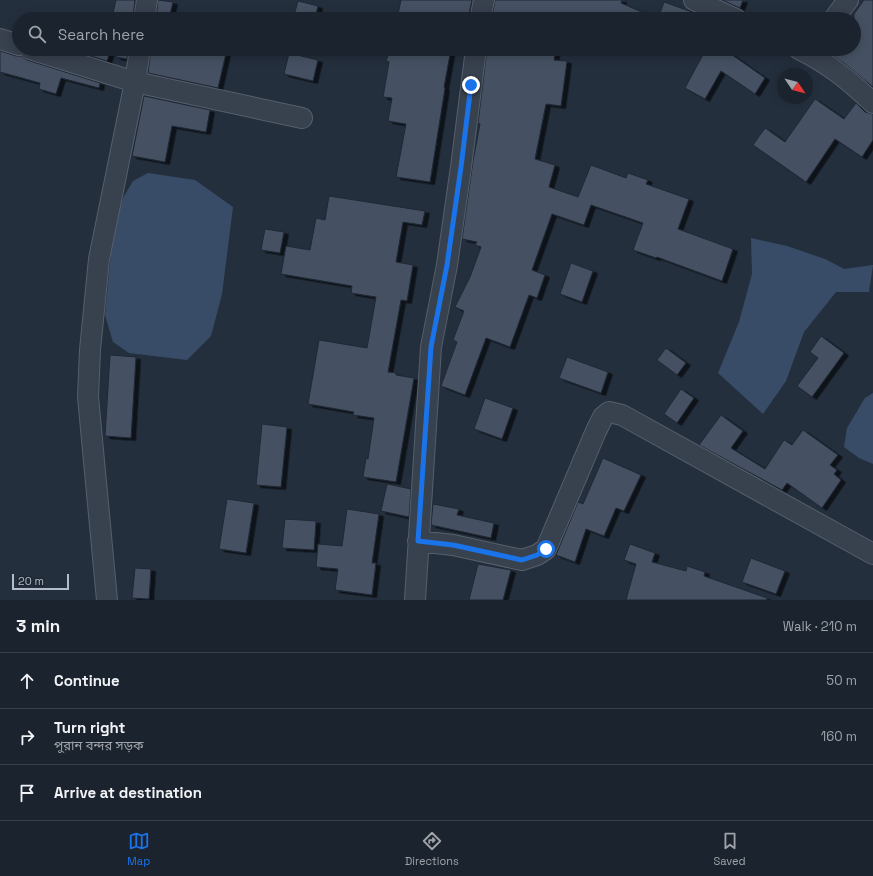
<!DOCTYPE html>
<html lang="en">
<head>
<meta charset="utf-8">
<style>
	body { margin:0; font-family:"Space Grotesk","Noto Sans Bengali",sans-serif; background:#282f3a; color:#f1f3f6 }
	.compass { position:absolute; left:777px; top:68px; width:36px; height:36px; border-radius:50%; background:#1b232e; box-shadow:0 2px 10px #0003; rotate:125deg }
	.scale { position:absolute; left:12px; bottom:10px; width:57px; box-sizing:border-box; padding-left:4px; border:2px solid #b4bcc9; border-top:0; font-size:11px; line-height:14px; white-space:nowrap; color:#b4bcc9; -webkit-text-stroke:3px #1d2633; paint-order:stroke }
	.stop { position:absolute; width:12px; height:12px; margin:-9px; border:3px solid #1a73e8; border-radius:50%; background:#fff }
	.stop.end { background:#1a73e8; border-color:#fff; box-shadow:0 1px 4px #0008 }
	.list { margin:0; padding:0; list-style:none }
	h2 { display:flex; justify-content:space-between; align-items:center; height:52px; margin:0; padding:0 16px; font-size:17px }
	h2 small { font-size:13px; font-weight:400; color:#a0a4aa }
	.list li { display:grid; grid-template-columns:26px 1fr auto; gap:12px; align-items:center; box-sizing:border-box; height:56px; padding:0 16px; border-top:1px solid #39404a }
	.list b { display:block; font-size:15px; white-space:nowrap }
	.list p { margin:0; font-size:13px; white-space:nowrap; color:#a0a4aa }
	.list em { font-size:13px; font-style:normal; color:#a0a4aa }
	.icon { flex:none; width:22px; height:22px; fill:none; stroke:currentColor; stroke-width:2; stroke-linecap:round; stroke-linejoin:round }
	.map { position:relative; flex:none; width:873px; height:600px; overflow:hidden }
	.search { position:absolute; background:#1b232e; box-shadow:0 2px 10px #0003; left:12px; right:12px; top:12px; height:44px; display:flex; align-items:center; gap:10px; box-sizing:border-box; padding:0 14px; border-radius:22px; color:#a0a4aa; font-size:15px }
	.sheet { height:220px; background:#1b232e }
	nav { display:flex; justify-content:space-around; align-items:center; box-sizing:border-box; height:56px; border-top:1px solid #39404a; background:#1b232e; font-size:11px; color:#a0a4aa }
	nav a { display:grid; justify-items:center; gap:2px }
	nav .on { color:#1a73e8 }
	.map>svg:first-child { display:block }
	.water { fill:#394c67 }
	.building { fill:#455162; stroke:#1f2835; filter:url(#shadow) }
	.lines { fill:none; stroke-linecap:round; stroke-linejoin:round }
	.minor-casing { stroke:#565f6c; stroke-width:22 }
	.minor { stroke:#38414e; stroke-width:20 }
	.route { stroke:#1a73e8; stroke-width:5 }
</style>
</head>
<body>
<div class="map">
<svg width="873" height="600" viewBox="0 0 873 600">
	<defs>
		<filter id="shadow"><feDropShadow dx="4.5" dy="2.5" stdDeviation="0" flood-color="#0009"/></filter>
	</defs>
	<rect width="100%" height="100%" fill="#242f3e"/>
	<path class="water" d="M148,173L195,180L233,207L222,294L211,336L187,360L129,353L113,342L105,315L113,233L123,198L133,181Z
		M751,238L787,246L825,259L844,269L873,265L869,292H836L804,332L786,381L763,414L718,373L739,322L752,274Z
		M873,393V464L859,458L844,447L847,428L865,398Z"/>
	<path class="building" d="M116,0H135L133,17L113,13Z
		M158,0L173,2L169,19H156Z
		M401,0H472L469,14L463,13V19H397Z
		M495,0H622L621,3L658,19H495L492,18Z
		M722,0H743L740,8Z
		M864,0H873V87L845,64L823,49H854V14Z
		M298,1L318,6L315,19H293Z
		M664,2L695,13L705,17L704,19H658Z
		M68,49H111L107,61Z
		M116,49H128L127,59L116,57Z
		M151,49H227L218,88L148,73Z
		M390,49H451L444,87L445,88L430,182L396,177L406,124L388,121L392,98L383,97L389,62L386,61Z
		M487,49H556L554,60L567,61L561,106L546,104L535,159L555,165L549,187L578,197L591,165L626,178L628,173L648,180L646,184L689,199L678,229L733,249L722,281L657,257L656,258L633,250L643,223L591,205L584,225L552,214L532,270L545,275L537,298L529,295L510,347L486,338L465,395L441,386L457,342L453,340L464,311L455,307L470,277L481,247L475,245L477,242L462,239L473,161L480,124L478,123Z
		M706,49H733L731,54L765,78L755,94L721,71L705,99L685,88Z
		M0,51L16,56H21L27,60L100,83L99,88L61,78L56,94L39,89L40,83L0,72Z
		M289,53L318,60L313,81L284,74Z
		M144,96L210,110L206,132L172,126L165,162L132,156Z
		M815,99L844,119L856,103L865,112L873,114V140L862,157L835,139L806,182L753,145L765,128L785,142Z
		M329,196L425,211L422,225L403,222L396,262L413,265L407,301L401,300L388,372L396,373V375L414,378L396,482L363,477L366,458L368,459L374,418L353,415L354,412L308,404L319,340L367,348L376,297L351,293L352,286L281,274L286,246L310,250L316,218L325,220Z
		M265,229L284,232L280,253L261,250Z
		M571,263L593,271L582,302L560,294Z
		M821,336L844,353L812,397L797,386L818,358L810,352Z
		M666,348L686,363L677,375L657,360Z
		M110,355L136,357L131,438L105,436Z
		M567,357L608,372L601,393L559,378Z
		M681,389L694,398L677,423L664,414Z
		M485,398L513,408L502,439L474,429Z
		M721,415L743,431L731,448L765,469L784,440L792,445L803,430L838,455L830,465L837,470L834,474L841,480L822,508L787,483L782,490L699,445Z
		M262,424L287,427L281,487L256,485Z
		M603,458L641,475L624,511L616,508L604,536L586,529L575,562L556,555L578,502L583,504Z
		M387,484L411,489L409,517L381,511Z
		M227,499L254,503L246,553L219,549Z
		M433,504L459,509L457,515L494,523L491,538L431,525Z
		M347,509L379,514L372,563H376L372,595L335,590L338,569L316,567L318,544L342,546Z
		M285,519L316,521L314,550L282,548Z
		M630,544L655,553L652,562L686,571L687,566L705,572L704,576L767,598V600H626L636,564L624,560Z
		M751,558L785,571L776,594L742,582Z
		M478,564L511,570L503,600H469Z
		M135,568L151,569L149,599L132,598Z"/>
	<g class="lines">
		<defs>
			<path id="minor" d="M694,0L736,19
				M144,19L147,0
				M480,19L484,0
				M834,19L848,0
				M0,39L19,45
				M30,49L135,82L99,259L90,350L88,397L107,600
				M140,49L135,82L302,118
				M799,49C828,63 850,81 873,103
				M418,541L453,545L522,560L537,555L546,549L596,431L603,417L609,412L622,415L873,554
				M415,600L431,347L447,265L461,167L476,49"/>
		</defs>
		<use href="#minor" class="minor-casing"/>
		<use href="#minor" class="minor"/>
	</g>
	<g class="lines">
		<path class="route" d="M471,85L461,167L447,265L431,347L418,541L453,545L522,560L537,555L546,549"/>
	</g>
</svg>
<svg class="compass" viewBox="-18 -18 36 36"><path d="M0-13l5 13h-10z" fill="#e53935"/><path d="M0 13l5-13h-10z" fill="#a0a4aa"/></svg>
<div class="scale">20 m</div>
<div class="stop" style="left:546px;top:549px"></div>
<div class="stop end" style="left:471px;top:85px"></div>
<div class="search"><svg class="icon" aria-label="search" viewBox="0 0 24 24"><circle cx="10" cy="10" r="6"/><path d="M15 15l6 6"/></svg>Search here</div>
</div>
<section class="sheet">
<h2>3 min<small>Walk · 210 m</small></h2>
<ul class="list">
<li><svg class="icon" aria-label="ahead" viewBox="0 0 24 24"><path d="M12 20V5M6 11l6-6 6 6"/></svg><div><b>Continue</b></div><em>50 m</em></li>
<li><svg class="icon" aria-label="right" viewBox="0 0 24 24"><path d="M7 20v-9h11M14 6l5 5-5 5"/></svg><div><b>Turn right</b><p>পুরান বন্দর সড়ক</p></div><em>160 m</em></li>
<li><svg class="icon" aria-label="arrive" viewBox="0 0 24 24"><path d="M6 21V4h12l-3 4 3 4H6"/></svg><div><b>Arrive at destination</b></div></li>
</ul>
</section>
<nav>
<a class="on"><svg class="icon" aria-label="map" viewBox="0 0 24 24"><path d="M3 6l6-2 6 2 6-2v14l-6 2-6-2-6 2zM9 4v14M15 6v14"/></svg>Map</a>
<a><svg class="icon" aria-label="directions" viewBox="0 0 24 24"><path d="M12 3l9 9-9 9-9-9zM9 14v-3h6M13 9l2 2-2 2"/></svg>Directions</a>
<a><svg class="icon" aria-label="saved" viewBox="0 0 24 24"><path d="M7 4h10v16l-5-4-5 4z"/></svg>Saved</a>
</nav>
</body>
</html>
